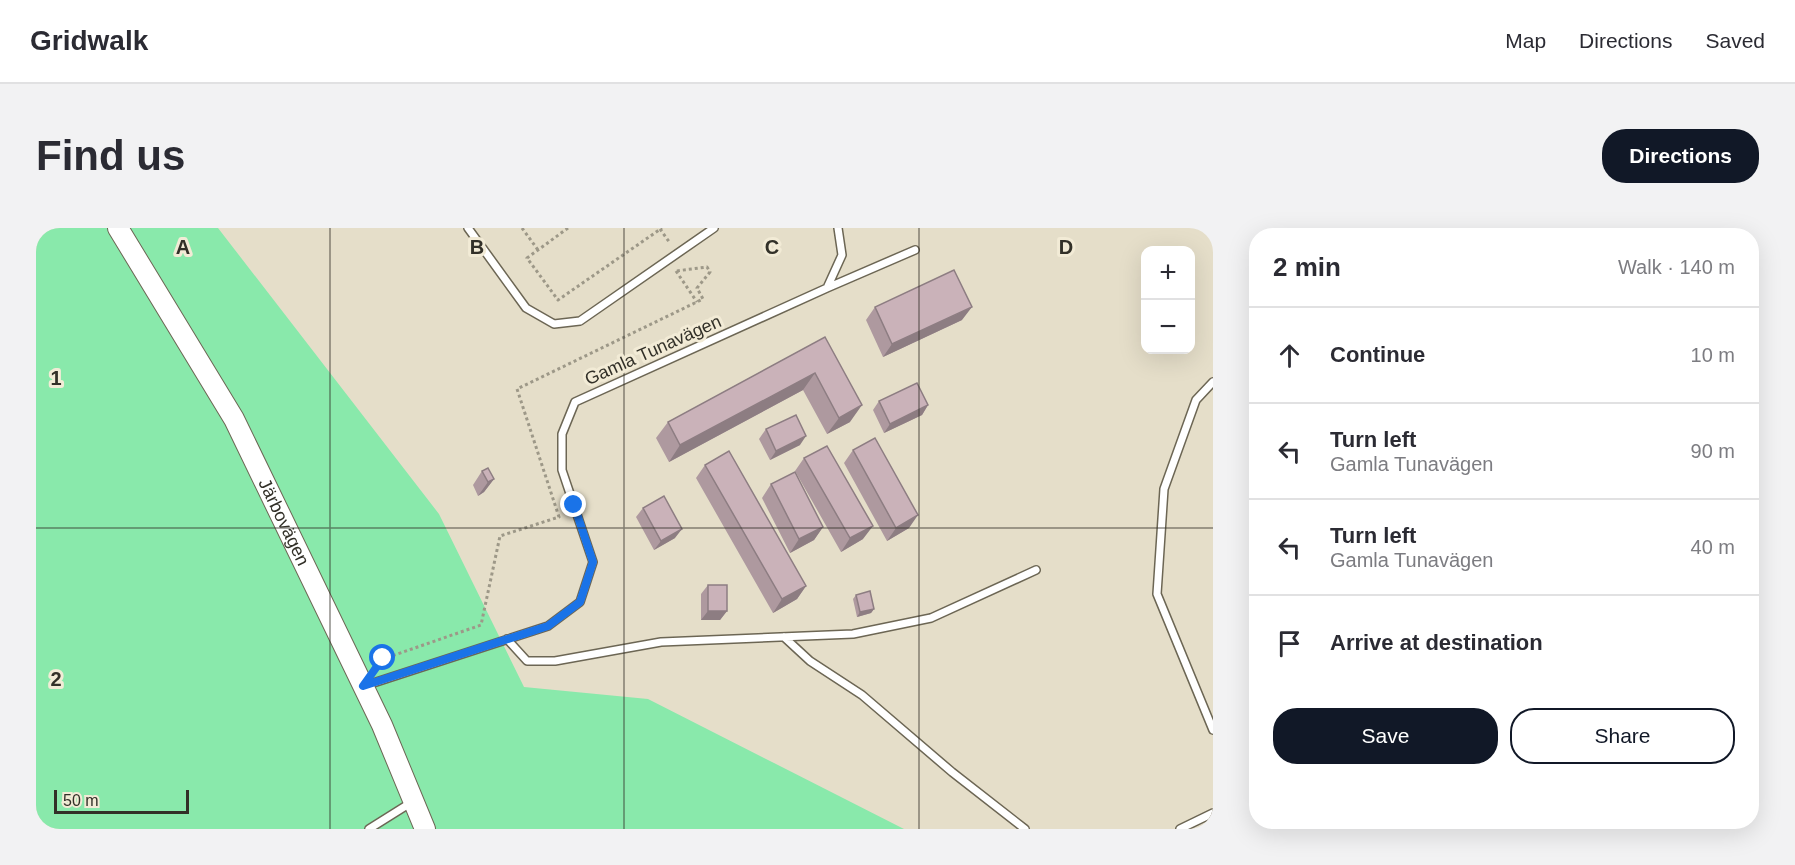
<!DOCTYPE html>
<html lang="en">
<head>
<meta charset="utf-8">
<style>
	body { margin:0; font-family:Helvetica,sans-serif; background:#f2f2f3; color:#2b2b33 }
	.controls { position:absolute; right:18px; top:18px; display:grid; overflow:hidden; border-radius:12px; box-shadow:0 6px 24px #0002 }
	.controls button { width:54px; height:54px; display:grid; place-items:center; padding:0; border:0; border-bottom:2px solid #e1e1e2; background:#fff; color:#2b2b33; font:30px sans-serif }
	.scale { position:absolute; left:18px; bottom:15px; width:135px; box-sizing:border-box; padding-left:6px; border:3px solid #323028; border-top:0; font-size:16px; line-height:21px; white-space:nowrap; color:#323028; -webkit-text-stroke:4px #f2ebd6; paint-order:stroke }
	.stop { position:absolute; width:18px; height:18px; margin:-14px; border:4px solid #1a73e8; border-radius:50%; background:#fff }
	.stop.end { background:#1a73e8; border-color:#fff; box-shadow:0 2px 6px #0008 }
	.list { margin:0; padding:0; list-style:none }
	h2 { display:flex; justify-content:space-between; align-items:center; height:78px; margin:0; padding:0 24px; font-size:26px }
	h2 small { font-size:20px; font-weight:400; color:#7c7c81 }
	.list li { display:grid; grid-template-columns:39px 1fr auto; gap:18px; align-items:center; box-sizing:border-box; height:96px; padding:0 24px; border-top:2px solid #e1e1e2 }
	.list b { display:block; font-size:22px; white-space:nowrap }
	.list p { margin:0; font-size:20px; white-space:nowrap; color:#7c7c81 }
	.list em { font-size:20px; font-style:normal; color:#7c7c81 }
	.actions { display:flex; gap:12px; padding:18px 24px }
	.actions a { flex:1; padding:14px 0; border:2px solid #111827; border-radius:24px; text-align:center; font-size:21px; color:#111827 }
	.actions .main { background:#111827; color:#fff }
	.icon { flex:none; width:33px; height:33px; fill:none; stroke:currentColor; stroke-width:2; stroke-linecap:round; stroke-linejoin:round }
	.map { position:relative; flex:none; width:1177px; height:601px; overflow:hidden; border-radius:24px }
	header { display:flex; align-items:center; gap:36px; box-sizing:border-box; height:84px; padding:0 30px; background:#fff; border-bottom:2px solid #e1e1e2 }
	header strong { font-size:28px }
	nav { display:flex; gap:33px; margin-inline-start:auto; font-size:21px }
	.intro { display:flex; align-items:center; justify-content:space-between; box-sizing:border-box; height:144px; padding:0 36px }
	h1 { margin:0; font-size:42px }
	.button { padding:15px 27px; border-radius:24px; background:#111827; color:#fff; font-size:21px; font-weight:700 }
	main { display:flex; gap:36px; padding:0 36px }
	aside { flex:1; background:#fff; border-radius:24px; box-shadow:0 6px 24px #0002 }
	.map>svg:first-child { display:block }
	.green { fill:#89e9ab }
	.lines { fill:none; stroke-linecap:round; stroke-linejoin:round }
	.service-casing { stroke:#6c6654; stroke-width:10 }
	.secondary-casing { stroke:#6c6654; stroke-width:22 }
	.path { stroke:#9d9888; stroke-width:3; stroke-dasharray:3 3; stroke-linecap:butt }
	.service { stroke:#fff; stroke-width:7 }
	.secondary { stroke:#fff; stroke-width:20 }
	.wall { fill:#ae999f }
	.shaded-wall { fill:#8d7d82 }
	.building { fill:#cab2b9; stroke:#8d7d82; stroke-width:1.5 }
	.route { stroke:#1a73e8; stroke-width:8 }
	.grid { fill:none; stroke:#323028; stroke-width:1.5; stroke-opacity:0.55 }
	.labels { text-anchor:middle; stroke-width:6; stroke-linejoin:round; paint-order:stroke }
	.street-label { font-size:18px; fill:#323028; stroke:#f2ebd6 }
	.grid-label { font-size:20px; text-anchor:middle; font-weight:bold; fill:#323028; stroke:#f2ebd6; stroke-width:6; stroke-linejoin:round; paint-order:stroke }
</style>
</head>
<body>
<header>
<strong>Gridwalk</strong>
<nav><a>Map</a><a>Directions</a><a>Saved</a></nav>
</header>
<div class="intro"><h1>Find us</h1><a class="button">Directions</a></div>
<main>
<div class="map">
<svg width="1177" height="601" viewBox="0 0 1177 601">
	<rect width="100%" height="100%" fill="#e5dec9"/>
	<path class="green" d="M0,0H182L403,286L488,459L612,471L868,601H0Z"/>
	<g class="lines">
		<defs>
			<path id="service" d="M432,0L490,80L518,96L544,93L678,0
				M791,60L879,22
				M1177,154L1160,172L1128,261L1121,366L1177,502
				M748,409L774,433L826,467L916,544L989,601
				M471,411L491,433H519L625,414L817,406L895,390L1000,342
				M328,458L512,398L544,374L557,334L526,242V206L539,174L791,60L806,27L802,0
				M333,601L376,574
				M1144,601L1177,585"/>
			<g id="secondary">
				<path id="s1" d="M82,0L198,191L346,497L389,601"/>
			</g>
		</defs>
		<use href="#service" class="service-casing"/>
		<use href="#secondary" class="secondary-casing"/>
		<path class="path" d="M486,0L502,22
			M532,0L491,30L522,72L626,0
			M624,1L634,15
			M640,43L661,74
			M339,442L347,431L445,397L464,308L523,289L481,161L667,71L661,60L674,44L671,39L640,43"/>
		<use href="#service" class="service"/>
		<use href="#secondary" class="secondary"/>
	</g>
	<path class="wall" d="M839,79L926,92L847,129L830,92Z
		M789,109L814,194L791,206L767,162L633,234L620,210L632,194Z
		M843,173L892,177L886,187L848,205L837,182Z
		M730,201L764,217L734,232L723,211Z
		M817,222L873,300L851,313L808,235Z
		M768,230L827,311L805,324L759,243Z
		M669,237L770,358L761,371L737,385L660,250Z
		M446,243L458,251L448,264L442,268L437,257Z
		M735,256L787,299L778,312L754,325L726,270Z
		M607,280L639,310L618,322L600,289Z
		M672,357L691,383L684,392H665V366Z
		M820,367L838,381L835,385L821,389L817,371Z"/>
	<path class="shaded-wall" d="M936,79L926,92L847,129L856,116Z
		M779,145L767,162L633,234L644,217Z
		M826,177L814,194L791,206L803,190Z
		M892,177L886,187L848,205L854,196Z
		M770,208L764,217L734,232L740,223Z
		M458,251L448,264L442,268L452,254Z
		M882,287L873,300L851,313L860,300Z
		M837,298L827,311L805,324L814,310Z
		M787,299L778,312L754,325L763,311Z
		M646,301L639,310L618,322L625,313Z
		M770,358L761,371L737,385L746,371Z
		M838,381L835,385L821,389L824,384Z
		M672,383H691L684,392H665Z"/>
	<path class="building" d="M918,42L936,79L856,116L839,79Z
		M789,109L826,177L803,190L779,145L644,217L632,194Z
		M881,155L892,177L854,196L843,173Z
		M760,187L770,208L740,223L730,201Z
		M839,210L882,287L860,300L817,222Z
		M791,218L837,298L814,310L768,230Z
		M693,223L770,358L746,371L669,237Z
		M452,240L458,251L452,254L446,243Z
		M759,244L787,299L763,311L735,256Z
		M628,268L646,301L625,313L607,280Z
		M672,357H691V383H672Z
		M834,363L838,381L824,384L820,367Z"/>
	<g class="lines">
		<path class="route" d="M347,430L327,458L512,398L544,374L557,334L538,277"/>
	</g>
	<path class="grid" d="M294,0V601M588,0V601M883,0V601M0,300H1177"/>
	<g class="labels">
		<g class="street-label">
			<text transform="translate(617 122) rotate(-24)" y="6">Gamla Tunavägen</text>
			<text dy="6" stroke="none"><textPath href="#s1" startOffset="338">Järbovägen</textPath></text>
		</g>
	</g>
	<g class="grid-label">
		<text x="147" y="26">A</text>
		<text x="441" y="26">B</text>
		<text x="736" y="26">C</text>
		<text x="1030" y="26">D</text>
		<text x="20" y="157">1</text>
		<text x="20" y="458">2</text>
	</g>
</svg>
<div class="controls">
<button>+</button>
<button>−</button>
</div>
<div class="scale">50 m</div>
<div class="stop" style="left:347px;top:430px"></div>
<div class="stop end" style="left:538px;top:277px"></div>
</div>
<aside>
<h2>2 min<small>Walk · 140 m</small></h2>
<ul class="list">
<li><svg class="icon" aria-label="ahead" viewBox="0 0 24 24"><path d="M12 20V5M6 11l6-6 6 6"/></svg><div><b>Continue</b></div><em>10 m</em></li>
<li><svg class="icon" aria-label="left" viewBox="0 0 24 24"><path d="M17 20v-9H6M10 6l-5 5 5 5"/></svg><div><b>Turn left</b><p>Gamla Tunavägen</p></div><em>90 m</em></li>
<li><svg class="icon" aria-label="left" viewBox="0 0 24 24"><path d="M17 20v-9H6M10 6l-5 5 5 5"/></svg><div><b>Turn left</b><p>Gamla Tunavägen</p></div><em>40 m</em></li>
<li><svg class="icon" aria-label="arrive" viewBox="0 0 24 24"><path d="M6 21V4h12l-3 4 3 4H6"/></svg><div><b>Arrive at destination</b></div></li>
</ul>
<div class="actions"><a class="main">Save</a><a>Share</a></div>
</aside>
</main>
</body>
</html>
